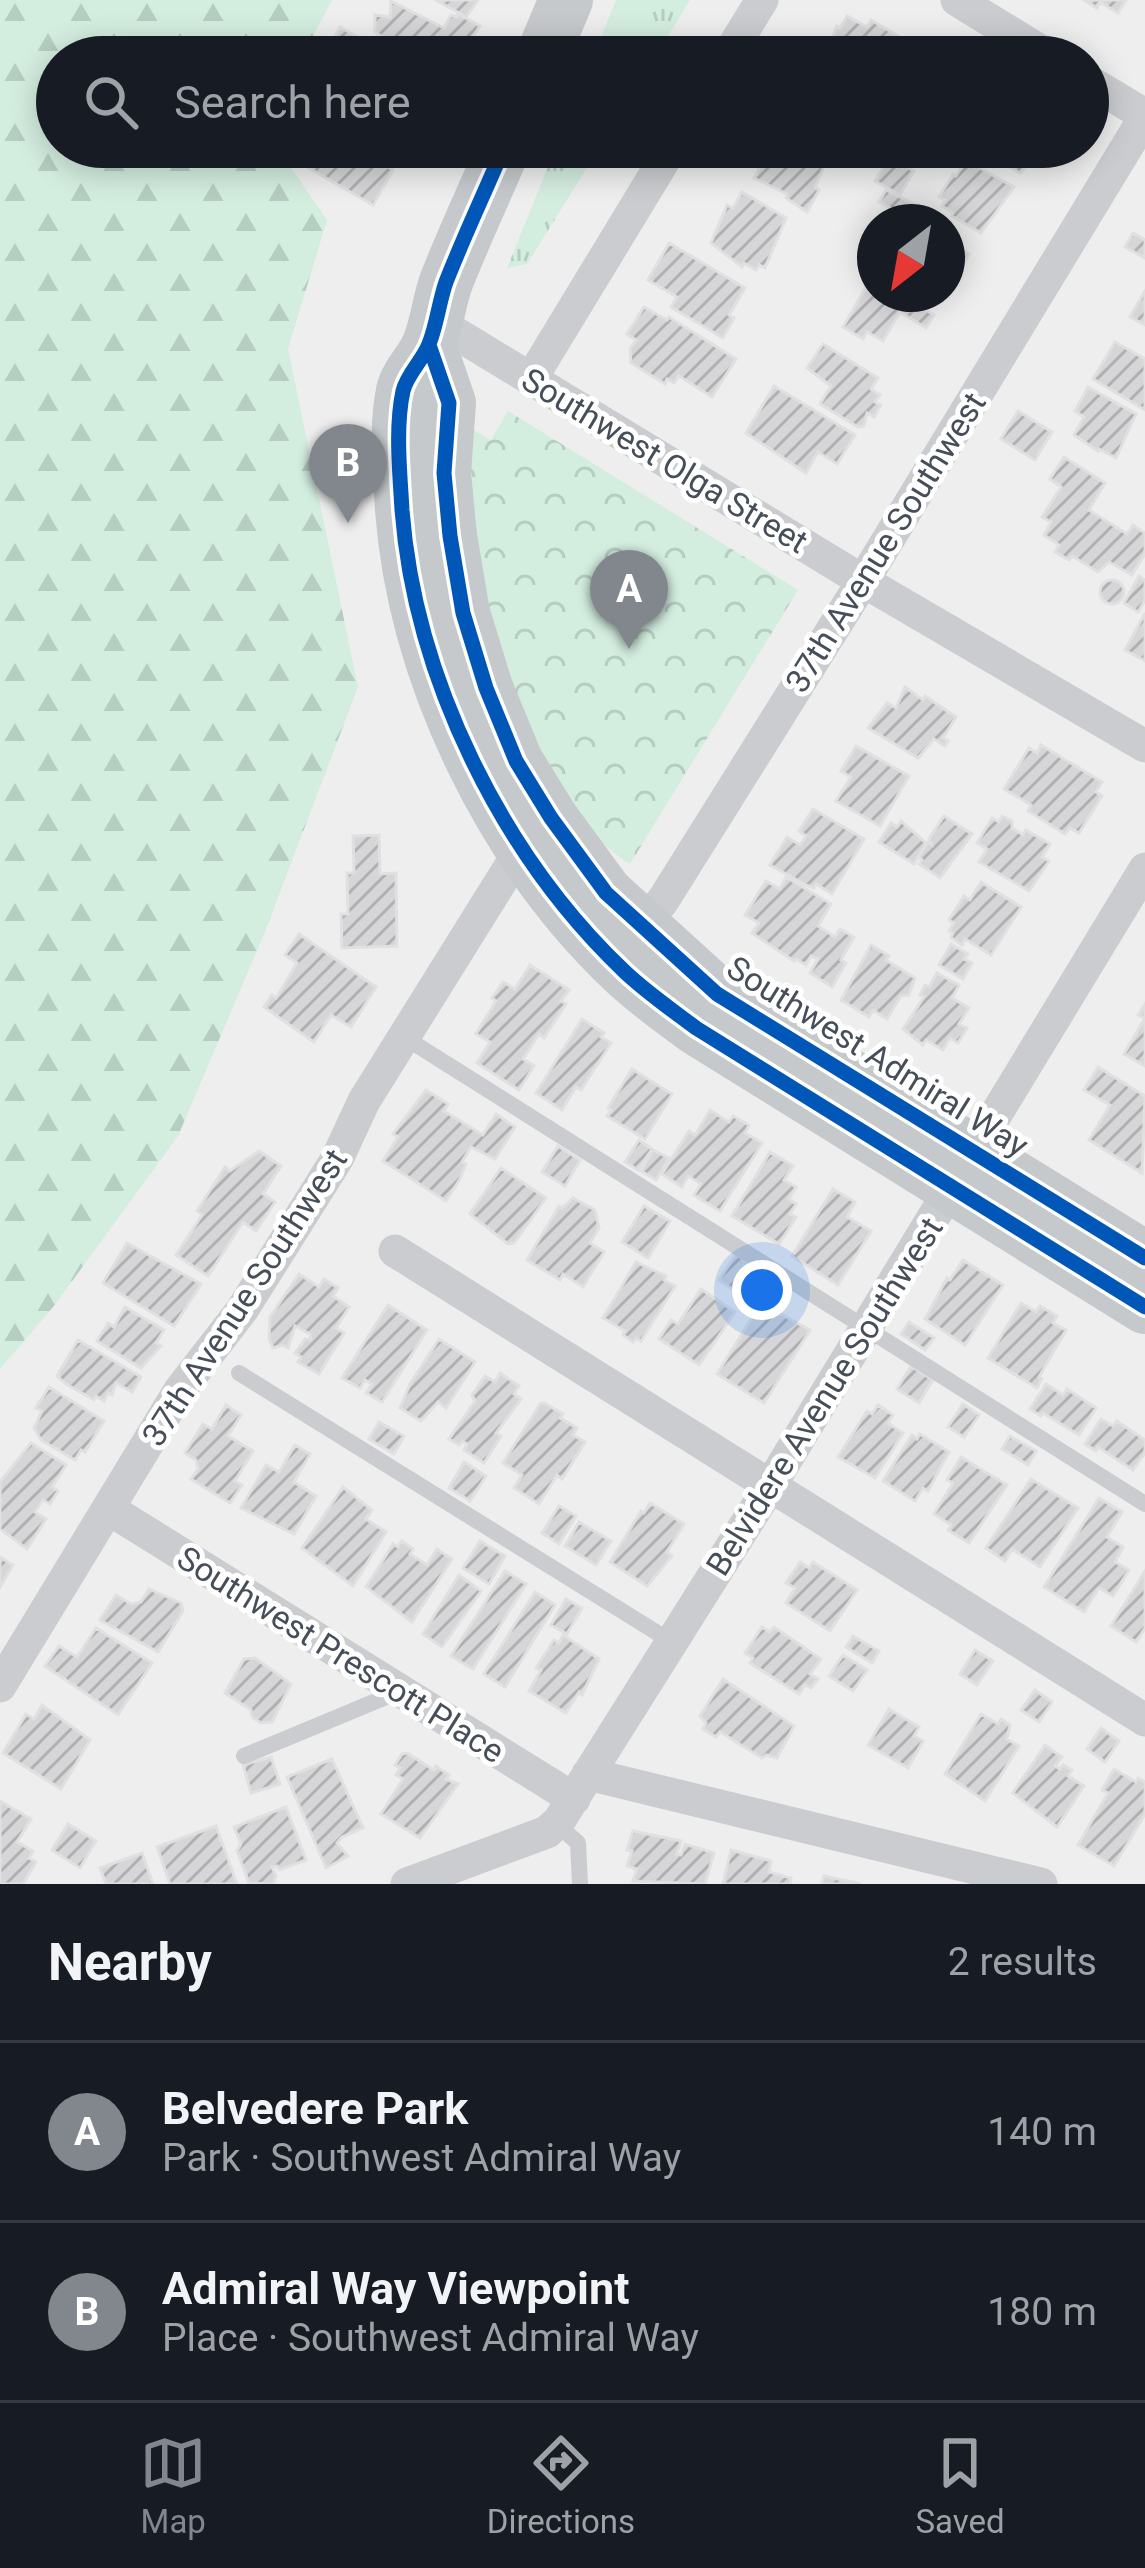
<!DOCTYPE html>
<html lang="en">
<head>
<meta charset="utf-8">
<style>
	body { margin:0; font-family:Roboto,sans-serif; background:#20242c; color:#f1f3f6 }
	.compass { position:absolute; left:857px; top:204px; width:108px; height:108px; border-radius:50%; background:#171b24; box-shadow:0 6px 30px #0003; rotate:211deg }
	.you { position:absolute; left:762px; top:1290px; width:42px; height:42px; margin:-30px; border:9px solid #fff; border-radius:50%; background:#1a73e8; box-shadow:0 0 0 18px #1a73e833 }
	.badge { display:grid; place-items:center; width:78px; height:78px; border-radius:50%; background:#81878d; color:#fff; font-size:39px; font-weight:700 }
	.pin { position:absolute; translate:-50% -99px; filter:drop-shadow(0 3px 6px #0008) }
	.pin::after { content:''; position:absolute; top:63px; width:42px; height:36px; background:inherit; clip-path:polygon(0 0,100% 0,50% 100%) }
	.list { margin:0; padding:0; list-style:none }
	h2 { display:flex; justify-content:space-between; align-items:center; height:156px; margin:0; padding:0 48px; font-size:51px }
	h2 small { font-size:39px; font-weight:400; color:#9ea1a6 }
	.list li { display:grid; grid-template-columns:78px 1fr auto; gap:36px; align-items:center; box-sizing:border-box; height:180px; padding:0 48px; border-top:3px solid #363941 }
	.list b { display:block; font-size:45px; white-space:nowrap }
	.list p { margin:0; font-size:39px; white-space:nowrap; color:#9ea1a6 }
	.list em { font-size:39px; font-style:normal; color:#9ea1a6 }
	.icon { flex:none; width:66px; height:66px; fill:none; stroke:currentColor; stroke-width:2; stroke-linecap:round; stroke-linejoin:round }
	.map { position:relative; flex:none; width:1145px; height:1884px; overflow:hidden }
	.search { position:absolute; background:#171b24; box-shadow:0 6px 30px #0003; left:36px; right:36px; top:36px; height:132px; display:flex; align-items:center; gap:30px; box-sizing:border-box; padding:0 42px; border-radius:66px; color:#9ea1a6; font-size:45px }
	.sheet { height:516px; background:#171b24 }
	nav { display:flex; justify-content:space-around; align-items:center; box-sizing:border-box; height:168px; border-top:3px solid #363941; background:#171b24; font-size:33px; color:#9ea1a6 }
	nav a { display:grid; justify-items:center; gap:6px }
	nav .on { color:#81878d }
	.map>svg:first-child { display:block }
	.grass { fill:url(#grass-tufts) }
	.forest { fill:url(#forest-firs) }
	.park { fill:url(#park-crowns) }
	.building { fill:url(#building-hatch); stroke:#e0e0e1; stroke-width:3 }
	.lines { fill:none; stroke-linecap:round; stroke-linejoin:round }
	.service { stroke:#cacccf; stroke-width:16 }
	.minor { stroke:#cacccf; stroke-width:33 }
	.primary { stroke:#c5c9cc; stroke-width:54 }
	.cycleway-casing { stroke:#fff; stroke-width:22 }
	.cycleway { stroke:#0057b8; stroke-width:15 }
	.labels { text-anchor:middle; stroke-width:10; stroke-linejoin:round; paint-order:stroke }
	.street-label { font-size:33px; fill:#464f59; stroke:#fff }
</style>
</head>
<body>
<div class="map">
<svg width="1145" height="1884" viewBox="0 0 1145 1884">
	<defs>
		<pattern id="grass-tufts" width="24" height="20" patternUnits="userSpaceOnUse" patternTransform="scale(3)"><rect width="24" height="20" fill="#d3eddf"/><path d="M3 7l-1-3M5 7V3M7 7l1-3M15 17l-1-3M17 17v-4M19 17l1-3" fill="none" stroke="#b6cdc2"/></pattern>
		<pattern id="forest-firs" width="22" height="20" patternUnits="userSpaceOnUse" patternTransform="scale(3)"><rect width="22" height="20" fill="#d3eddf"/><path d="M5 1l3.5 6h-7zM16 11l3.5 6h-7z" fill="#b6cdc2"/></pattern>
		<pattern id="park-crowns" width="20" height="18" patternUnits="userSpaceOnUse" patternTransform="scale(3)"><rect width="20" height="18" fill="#d3eddf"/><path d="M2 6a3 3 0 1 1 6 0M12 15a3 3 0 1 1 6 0" fill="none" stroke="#b6cdc2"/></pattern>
		<pattern id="building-hatch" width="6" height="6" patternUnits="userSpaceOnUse" patternTransform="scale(3)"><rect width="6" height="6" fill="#d6d6d8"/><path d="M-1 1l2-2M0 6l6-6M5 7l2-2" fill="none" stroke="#afb0b2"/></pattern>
	</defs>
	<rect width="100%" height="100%" fill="#efeeee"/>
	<path class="grass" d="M616,0H690L655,57H593Z
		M556,147H600L527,264L507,268Z"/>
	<path class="forest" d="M0,0H332L302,57H57V147H277L327,220L288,349L358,687L265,932L178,1136L54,1306L0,1369Z"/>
	<path class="park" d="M508,411L798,590L630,864C545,813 490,652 472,557C464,516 469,469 468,427L491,440Z"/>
	<path class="building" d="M436,0H478L466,17Z
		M1084,0H1126L1118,13L1100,2L1097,8Z
		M391,1L444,28L451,15L457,17L458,14L480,26L471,40L466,38L455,57H399L383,47L387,40L375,32V15L390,17Z
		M847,16L867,27L871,20L900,37L889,57H824L837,26L840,28Z
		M340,27L368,43L365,47L382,57H323Z
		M924,39L949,54L948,57H914Z
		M292,147H375L386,153L381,162L393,170L373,205L300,163L302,159L292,153Z
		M770,147H801L799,151L825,164L815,187L819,190L807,212L786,198L787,194L754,178Z
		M976,147H1035L1029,158L1033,160L1020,173Z
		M889,157L914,171L900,195L875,181Z
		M969,162L1014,187L981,233L952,216L953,213L942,206L945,200L939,197L953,174L956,176L964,163Z
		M886,190L924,209L916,222H905L890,214L892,209L879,202Z
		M742,192L786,218L765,268L759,265L756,270L744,263L742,267L711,243L727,205L733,208Z
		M1133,233L1145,240V258L1125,247Z
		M947,240L969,254L947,292Z
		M669,243L745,288L729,315L734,318L723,338L671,307L677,297L648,280Z
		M869,282L875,285V294H899L934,315L926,328L900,312L883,341L867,332L863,339L843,327Z
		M1145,291V325L1130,317Z
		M644,307L667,320L669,317L736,359L712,397L679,376L674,383L667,379L665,384L631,363L630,349L636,340L627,334Z
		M1115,342L1145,359V410L1093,379Z
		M823,344L878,378L871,389L880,395L875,402L881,405L874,417L867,413L864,426L858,427L820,404L831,386L807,368Z
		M774,386L855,435L837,464L818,452L806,473L746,433Z
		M1088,387L1136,414L1116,458L1099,449L1098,451L1074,435L1084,417L1075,411Z
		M1018,411L1052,432L1035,460L1001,439Z
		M1064,457L1105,483L1089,510L1127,534L1133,525L1145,533V554L1132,575L1109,562L1098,572L1072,556L1069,560L1055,552L1059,545L1044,535L1051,522L1042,517L1061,487L1050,479Z
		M1139,576L1145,580V600L1138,612L1124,603Z
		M1100 592a12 12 0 1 1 24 0a12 12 0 1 1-24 0Z
		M1145,613V661L1125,650Z
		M905,687L923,700L925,696L956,717L943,738L948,741L945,746L934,739L918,758L868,728L887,703L896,708Z
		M1041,745L1102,782L1096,792L1102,796L1079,833L1070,828L1065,834L1028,811L1031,805L1004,789L1029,748L1037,753Z
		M856,746L909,776L880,826L836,801L851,777L841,771Z
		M813,809L864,839L832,894L816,884L814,888L806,885L770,865L787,837L800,845L806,836L799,831Z
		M944,816L972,834L940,878L919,864L922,860L918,857L928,842L931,844L929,839Z
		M1002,816L1012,821V828L1023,835L1026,830L1050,844L1042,857L1049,861L1029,891L979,862L987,849L977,843L992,818L999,822Z
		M901,821L926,843L914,864L879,842L891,823L897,827Z
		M379,835L380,874L396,873L397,946L342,948L341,914H348L347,873H354L353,836Z
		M786,877L831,904L818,926L835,937L840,929L854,937L841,960L846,963L832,987L810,973L818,959L811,956L806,965L796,959L794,961L752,933L759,923L745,915L766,881L780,889Z
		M981,882L1021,907L991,955L965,939L962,945L951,938L953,933L949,931L954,923L949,920L964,896L970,900Z
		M299,934L376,987L351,1027L331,1015L314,1042L264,1007L272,995L276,998L297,963L285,955Z
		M951,944L968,954L964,959L972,963L963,979L939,965Z
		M871,945L889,956L886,960L915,978L909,995L901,996L887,1019L873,1010L869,1017L841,1000Z
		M530,965L569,990L561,1001L566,1004L544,1038L539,1034L523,1059L534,1066L519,1090L477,1063L490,1042L476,1034L496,1001L492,998L503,982L515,989Z
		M937,973L959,985L952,998L969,1008L959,1024L967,1028L958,1043L950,1038L943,1050L926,1040L923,1045L903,1029L924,997L920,995L925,985L929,987Z
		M1145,1004V1066L1124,1054L1145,1018L1138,1015Z
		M582,1019L604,1033L601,1037L611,1043L581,1090L576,1087L562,1110L536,1093Z
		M1098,1067L1145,1096L1142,1173L1089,1140L1110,1105L1084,1090Z
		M632,1069L672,1094L645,1139L607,1116L611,1110L608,1108Z
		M426,1090L448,1104L444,1111L483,1135L496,1114L515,1127L495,1159L471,1147L462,1162L466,1164L460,1179L446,1201L383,1161L398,1137L393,1134Z
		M710,1110L729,1122L733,1116L749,1125L745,1133L762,1143L720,1211L694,1195L701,1184L688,1176L682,1187L662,1174L689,1131L695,1135Z
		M639,1140L652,1149L638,1170L625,1162Z
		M558,1146L580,1160L565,1186L542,1172Z
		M653,1150L669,1158L656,1180L641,1171Z
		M259,1151L281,1166L263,1194L275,1202L256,1231L243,1222L208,1276L176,1255L202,1215L197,1211L225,1167L230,1171Z
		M770,1152L793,1166L784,1180L796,1187L789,1199L796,1204L790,1214L796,1217L779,1244L732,1216Z
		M501,1168L546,1198L514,1243L508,1244L470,1214Z
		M833,1189L855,1202L847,1217L871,1231L838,1285L792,1256Z
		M573,1198L595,1210L599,1228L590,1243L604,1252L583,1287L563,1274L560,1280L527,1260L559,1206L562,1208Z
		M644,1206L670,1221L648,1258L622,1242Z
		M127,1243L201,1284L174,1326L103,1283Z
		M736,1254L768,1276L751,1302L719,1280Z
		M963,1260L1003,1285L965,1345L925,1319L947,1278L950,1280Z
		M636,1262L666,1276L664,1280L675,1286L641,1341L636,1338L633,1342L623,1335L625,1331L603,1318Z
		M299,1274L319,1287L324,1279L338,1288L333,1296L349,1307L336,1328L344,1333L319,1374L298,1362L301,1357L295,1353L305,1339H311L310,1334L295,1326L288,1348L283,1345L273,1348L269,1339L270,1317Z
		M701,1289L735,1312L699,1365L659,1339L671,1320L678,1324Z
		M761,1303L810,1330L764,1403L717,1374Z
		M1021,1303L1036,1312L1040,1306L1057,1316L1053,1323L1066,1330L1039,1377L1042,1379L1037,1388L988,1358Z
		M388,1305L427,1330L382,1402L366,1393L372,1384L365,1380L360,1388L342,1378Z
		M125,1307L164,1330L156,1343L161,1346L141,1368L97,1341L108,1323L114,1327Z
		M909,1322L934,1338L925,1350L901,1334Z
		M439,1339L475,1362L446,1408L438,1402L421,1421L400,1408L410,1384Z
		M78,1340L141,1377L132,1392L116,1383L112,1395L108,1393L104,1401L96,1396L94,1400L66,1384L57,1376Z
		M911,1366L933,1380L919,1403L897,1389Z
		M500,1373L519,1386L514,1394L521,1399L496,1433L501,1436L484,1463L464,1450L467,1444L462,1441L459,1445L449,1439L475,1401L472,1395L485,1376L495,1382Z
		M1046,1384L1063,1395L1067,1389L1096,1408L1079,1435L1043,1413L1041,1416L1030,1409Z
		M49,1387L104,1421L85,1452L81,1450L75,1460L41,1440L34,1428L42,1411L36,1408Z
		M544,1403L563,1414L560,1418L577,1428L573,1435L585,1442L562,1479L557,1475L539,1504L514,1488L522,1475L503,1463L540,1404Z
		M963,1404L979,1415L964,1437L948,1427Z
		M226,1405L241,1415L228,1436L253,1451L235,1481L242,1485L230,1503L191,1479L198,1469L196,1460L185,1453L203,1424L212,1429Z
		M878,1405L893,1415L888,1423L903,1433L875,1478L838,1457L867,1411L872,1414Z
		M1101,1419L1113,1426L1117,1421L1145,1440V1453L1133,1470L1098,1447L1096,1451L1085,1444Z
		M379,1422L404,1436L394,1454L369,1439Z
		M920,1434L949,1452L928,1491L923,1488L915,1501L883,1481L912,1435L917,1439Z
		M1010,1436L1036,1451L1028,1465L1002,1449Z
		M31,1443L66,1465L52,1487L58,1491L50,1504L43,1500L35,1512L46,1519L27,1549L0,1529V1482Z
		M295,1445L310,1454L294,1482L316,1496L294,1534L241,1508L266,1465L279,1472Z
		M961,1457L1007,1485L969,1543L948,1530L951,1525L934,1514L953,1483L947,1480Z
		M464,1462L486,1476L470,1501L449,1488Z
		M1031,1479L1078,1508L1040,1567L1012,1549L1005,1561L986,1548Z
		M343,1487L372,1510L366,1519L386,1532L353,1586L302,1548Z
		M1099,1498L1122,1512L1107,1537L1123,1547L1115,1562L1129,1570L1113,1596L1099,1588L1084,1612L1044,1587Z
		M650,1503L684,1524L667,1552L672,1556L647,1586L610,1562L641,1511L644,1513Z
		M559,1506L576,1516L559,1544L542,1533Z
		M579,1522L611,1541L596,1565L565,1546Z
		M402,1541L413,1549L410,1554L427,1565L437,1549L452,1559L412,1622L366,1587L393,1544L398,1547Z
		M480,1541L505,1556L489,1584L463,1568Z
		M0,1557L13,1565L0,1587Z
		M800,1562L809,1568L813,1562L857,1590L830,1631L786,1603L795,1588L786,1583Z
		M505,1571L526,1584L473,1669L451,1656Z
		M1145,1571V1628L1136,1642L1111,1626Z
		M459,1575L481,1591L442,1647L423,1634Z
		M149,1589L181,1603L183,1611L158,1652L100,1620L116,1595L131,1604L141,1602Z
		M535,1592L555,1605L505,1687L484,1674Z
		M566,1599L582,1608L567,1634L551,1625Z
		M762,1627L770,1632L774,1627L821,1659L810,1674L818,1679L811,1688L805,1685L799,1694L750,1663L753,1658L745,1653Z
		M96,1628L152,1663L118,1715L45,1666L59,1646L77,1657Z
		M563,1635L599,1659L582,1695L579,1692L566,1713L529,1691L541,1670L536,1668L554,1640L559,1643Z
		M853,1636L879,1651L872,1663L846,1647Z
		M975,1650L993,1661L977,1685L960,1674Z
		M843,1655L867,1670L853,1691L829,1676Z
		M255,1658L291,1684L272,1722L261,1723L252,1717L251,1710L225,1693L244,1659Z
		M723,1679L794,1726L777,1758L766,1755L762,1758L720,1732L716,1737L703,1729L706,1723L700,1716Z
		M1035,1690L1052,1702L1039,1722L1021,1710Z
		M42,1705L90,1740L61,1789L3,1753L26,1714L34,1719Z
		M889,1709L919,1727L914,1736L923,1741L908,1768L868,1745Z
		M981,1714L998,1724L1001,1719L1010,1725L1007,1739L1019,1746L985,1801L945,1774Z
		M1101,1728L1119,1741L1105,1762L1087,1749Z
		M1045,1745L1062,1757L1055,1766L1060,1769L1063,1765L1072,1770L1068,1776L1084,1786L1057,1827L1013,1793Z
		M407,1753L434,1770L436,1766L449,1775L446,1779L458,1784L420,1838L381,1814L403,1779L396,1775L400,1768L395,1765L402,1754Z
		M271,1757L280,1784L251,1793L243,1765Z
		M332,1759L363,1828L342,1837L337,1843L348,1856L326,1868L287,1777Z
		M1114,1769L1136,1782L1138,1778L1145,1782V1814L1114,1866L1078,1845L1108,1793L1102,1790Z
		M0,1801L31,1819L17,1842L33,1851L29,1858L36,1862L23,1884H0Z
		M286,1807L306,1860L279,1870L277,1866L272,1867L276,1876L273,1884L249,1883L237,1851L241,1844L234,1827Z
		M68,1824L96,1841L80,1868L52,1850Z
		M216,1826L237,1884H170L157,1847Z
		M633,1831L681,1841L677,1854L681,1855L685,1844L714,1853L705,1884L633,1881L637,1869L627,1866L632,1851L627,1850Z
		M731,1850L771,1861L769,1872L791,1878L790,1884H723Z
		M142,1853L153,1884H106L100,1868Z
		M824,1876L861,1884H822Z"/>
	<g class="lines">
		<path class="service" d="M404,1037L1145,1504
			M239,1373L672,1642
			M244,1756L398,1692
			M557,1824L578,1843L580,1884"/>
		<path class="minor" d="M957,0L1050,57
			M727,57L762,0
			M1088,81L1145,115
			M434,320L863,581L1145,746
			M531,379L672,147
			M626,935L662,902L863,581L1145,117
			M395,1251L1145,1720
			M109,1509L574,1799
			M0,1686L180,1390L242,1310L337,1159L364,1101L523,846
			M588,1774L1041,1884
			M407,1884L547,1832L559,1821L770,1486L1145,869"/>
		<path class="primary" d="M542,57L566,0
			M504,147C485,192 464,236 446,282C439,302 437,324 429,344C423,360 407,374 403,391C395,428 400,473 402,510C415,678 502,855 624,971C646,992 672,1010 696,1028L1145,1307
			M429,345L449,403L444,473L450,536L463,613L486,688L516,761L551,818L606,893L717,994L1145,1258"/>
		<defs>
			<path id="cycleway" d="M504,147C485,192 464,236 446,282C439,302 437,324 429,344C423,360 407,374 403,391C395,428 400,473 402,510C415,678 502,855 624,971C646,992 672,1010 696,1028L1145,1307
				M429,345L449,403L444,473L450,536L463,613L486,688L516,761L551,818L606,893L717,994L1145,1258"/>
		</defs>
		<use href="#cycleway" class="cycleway-casing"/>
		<use href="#cycleway" class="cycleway"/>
	</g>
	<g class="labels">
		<g class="street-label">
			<text transform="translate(665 460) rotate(31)" y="12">Southwest Olga Street</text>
			<text transform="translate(885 542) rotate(-58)" y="12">37th Avenue Southwest</text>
			<text transform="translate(878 1056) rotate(32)" y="12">Southwest Admiral Way</text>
			<text transform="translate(244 1297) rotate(-57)" y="12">37th Avenue Southwest</text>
			<text transform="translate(824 1396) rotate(-58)" y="12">Belvidere Avenue Southwest</text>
			<text transform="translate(341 1654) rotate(32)" y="12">Southwest Prescott Place</text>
		</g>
	</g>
</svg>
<svg class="compass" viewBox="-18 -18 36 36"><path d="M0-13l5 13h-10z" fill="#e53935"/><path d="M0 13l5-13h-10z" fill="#9ea1a6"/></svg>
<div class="you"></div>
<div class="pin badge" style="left:629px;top:649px">A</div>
<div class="pin badge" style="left:348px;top:523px">B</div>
<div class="search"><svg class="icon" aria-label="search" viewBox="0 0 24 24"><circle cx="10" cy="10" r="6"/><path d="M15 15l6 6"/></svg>Search here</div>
</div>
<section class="sheet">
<h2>Nearby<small>2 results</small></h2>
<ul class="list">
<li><span class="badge">A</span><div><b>Belvedere Park</b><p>Park · Southwest Admiral Way</p></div><em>140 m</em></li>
<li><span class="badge">B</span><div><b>Admiral Way Viewpoint</b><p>Place · Southwest Admiral Way</p></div><em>180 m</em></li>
</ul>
</section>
<nav>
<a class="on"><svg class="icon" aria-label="map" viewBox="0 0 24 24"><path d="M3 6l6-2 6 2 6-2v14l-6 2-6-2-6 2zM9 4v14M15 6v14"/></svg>Map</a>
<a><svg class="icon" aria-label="directions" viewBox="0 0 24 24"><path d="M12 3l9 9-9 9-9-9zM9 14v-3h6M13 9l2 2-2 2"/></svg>Directions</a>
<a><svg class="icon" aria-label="saved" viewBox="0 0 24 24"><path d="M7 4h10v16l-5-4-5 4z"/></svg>Saved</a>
</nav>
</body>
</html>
